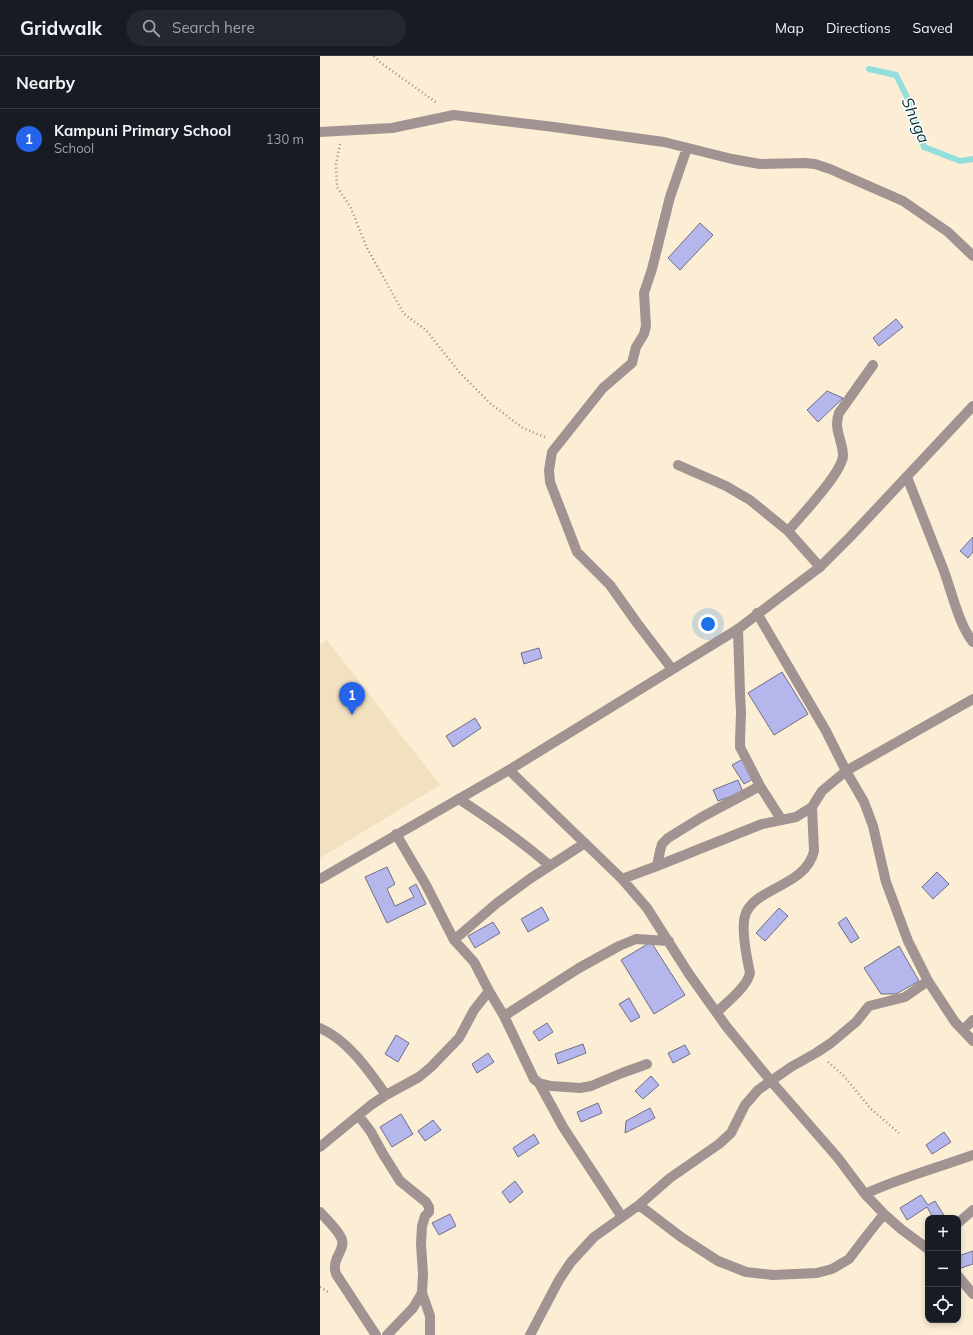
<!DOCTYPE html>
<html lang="en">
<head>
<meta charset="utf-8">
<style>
	body { margin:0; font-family:Mulish,sans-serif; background:#242831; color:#f1f3f6 }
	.controls { position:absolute; right:12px; bottom:12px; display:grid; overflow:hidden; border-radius:8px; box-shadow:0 2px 6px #0003 }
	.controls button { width:36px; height:36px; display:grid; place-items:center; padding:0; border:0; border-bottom:1px solid #363941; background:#171b24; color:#f1f3f6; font:20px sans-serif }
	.you { position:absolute; left:388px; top:568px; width:14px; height:14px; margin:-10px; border:3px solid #fff; border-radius:50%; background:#1a73e8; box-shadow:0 0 0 6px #1a73e833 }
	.badge { display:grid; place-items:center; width:26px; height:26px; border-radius:50%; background:#2563eb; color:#fff; font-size:13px; font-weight:700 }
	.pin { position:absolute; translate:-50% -33px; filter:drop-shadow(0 1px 2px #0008) }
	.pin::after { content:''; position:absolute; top:21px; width:14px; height:12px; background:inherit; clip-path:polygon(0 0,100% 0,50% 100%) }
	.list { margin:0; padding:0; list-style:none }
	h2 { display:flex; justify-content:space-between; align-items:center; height:52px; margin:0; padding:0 16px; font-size:17px }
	h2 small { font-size:13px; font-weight:400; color:#9ea1a6 }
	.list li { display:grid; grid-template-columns:26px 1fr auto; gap:12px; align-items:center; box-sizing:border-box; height:60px; padding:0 16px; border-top:1px solid #363941 }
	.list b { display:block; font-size:15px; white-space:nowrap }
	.list p { margin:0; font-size:13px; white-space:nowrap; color:#9ea1a6 }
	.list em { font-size:13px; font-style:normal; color:#9ea1a6 }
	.icon { flex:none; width:22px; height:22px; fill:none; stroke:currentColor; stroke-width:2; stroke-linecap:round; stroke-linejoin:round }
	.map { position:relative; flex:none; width:653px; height:1279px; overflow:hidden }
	header { display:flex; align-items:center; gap:24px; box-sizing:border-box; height:56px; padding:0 20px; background:#171b24; border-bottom:1px solid #363941 }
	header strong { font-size:19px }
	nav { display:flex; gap:22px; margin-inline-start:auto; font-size:14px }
	.search { width:280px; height:36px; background:#242831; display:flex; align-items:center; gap:10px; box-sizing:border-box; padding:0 14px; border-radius:22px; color:#9ea1a6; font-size:15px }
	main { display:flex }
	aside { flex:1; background:#171b24 }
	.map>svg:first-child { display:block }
	.built { fill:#f2e1c0 }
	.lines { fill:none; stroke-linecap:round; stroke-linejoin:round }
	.stream { stroke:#93dfde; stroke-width:6 }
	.building { fill:#b5b6ec; stroke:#6f7088 }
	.path { stroke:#9a907e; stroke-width:2.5; stroke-dasharray:1 3; stroke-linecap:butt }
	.minor { stroke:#a19391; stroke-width:10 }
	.tertiary { stroke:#a19391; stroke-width:10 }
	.labels { text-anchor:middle; stroke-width:3; stroke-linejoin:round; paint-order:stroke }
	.water-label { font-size:16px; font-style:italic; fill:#0c3232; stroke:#fff }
</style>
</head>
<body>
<header>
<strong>Gridwalk</strong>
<div class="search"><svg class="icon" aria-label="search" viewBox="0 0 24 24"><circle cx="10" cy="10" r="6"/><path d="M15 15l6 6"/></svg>Search here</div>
<nav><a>Map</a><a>Directions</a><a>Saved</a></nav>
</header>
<main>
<aside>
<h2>Nearby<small></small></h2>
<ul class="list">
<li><span class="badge">1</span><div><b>Kampuni Primary School</b><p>School</p></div><em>130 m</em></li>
</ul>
</aside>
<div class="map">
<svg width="653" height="1279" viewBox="0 0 653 1279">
	<rect width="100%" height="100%" fill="#fceed4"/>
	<path class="built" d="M7,584L120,729L0,802V589Z"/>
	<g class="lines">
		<path class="stream" d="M549,13L576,19L591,49L604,91L640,105L653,103"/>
	</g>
	<path class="building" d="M380,167L393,179L360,214L348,202Z
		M576,263L583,271L559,290L553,282Z
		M507,335L523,342L498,366L487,354Z
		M653,481V496L648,502L640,495Z
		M219,592L222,602L204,608L201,597Z
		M462,616L488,658L454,679L428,637Z
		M155,662L161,672L133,691L126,680Z
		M423,703L435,722L424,728L412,709Z
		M418,724L423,736L398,745L393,734Z
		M67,811L75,828L67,833L75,850L94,841L89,832L96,828L106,848L67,867L45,821Z
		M617,816L629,828L613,843L602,831Z
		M222,851L229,864L208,876L201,863Z
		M459,852L468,860L445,885L436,877Z
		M526,861L539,882L531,887L518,867Z
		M173,866L180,877L155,892L148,880Z
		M331,886L365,939L334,958L301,904Z
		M579,890L599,925L576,938H561L544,912Z
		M309,942L320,961L311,966L299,948Z
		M227,967L233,976L219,985L213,976Z
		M76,979L89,987L78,1006L65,998Z
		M263,988L266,997L238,1008L235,998Z
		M365,989L370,998L353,1007L348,997Z
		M168,997L174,1006L157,1017L152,1008Z
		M331,1020L339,1029L323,1043L315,1035Z
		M278,1047L282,1057L261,1066L257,1056Z
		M330,1052L335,1062L305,1077L306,1065Z
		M81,1058L93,1078L72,1091L60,1071Z
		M113,1064L121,1074L105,1085L98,1075Z
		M624,1076L631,1086L612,1098L606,1089Z
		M214,1078L219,1087L198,1101L193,1092Z
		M195,1125L203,1136L190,1147L182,1136Z
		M601,1139L608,1149L615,1145L625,1161L613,1162L607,1151L587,1164L580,1152Z
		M130,1158L136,1170L119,1179L112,1167Z
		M653,1195V1208L638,1213V1200Z"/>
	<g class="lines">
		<path class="path" d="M54,0L61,7L117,47
			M20,88L16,108L17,131L30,150L47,192L84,258L106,274L140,317L171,348L203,372L225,381
			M508,1006L523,1019L551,1053L579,1077
			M0,1231L10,1237"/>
		<path class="minor" d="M0,76L72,72L134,59L234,71L344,86L412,103L440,108L484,107L495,108L510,113L583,145L628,176L653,200
			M358,409L406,430L430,444L468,475L500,511
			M587,421C599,452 612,484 624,515C632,537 639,569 653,586
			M468,475C480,461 522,417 523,400C523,384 513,374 519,357L553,309
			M437,557L506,675L526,715L544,746L553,770L566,826L588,885L608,925L635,966L653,985
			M418,573L420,637L421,656L420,685V691L440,730L461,763
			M352,613L317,567L290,529L257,496L230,426L229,414L232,396L283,332L312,307L316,291L324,278L326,270L324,237L332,213L350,141L367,92
			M189,714L302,823L327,852L369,918L406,970L450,1024L518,1102L545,1138L564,1158L581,1173L608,1193
			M139,743C171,764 202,785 230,810
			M76,778L106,829L134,884L154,906L169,935L184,960L214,1023L219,1027L231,1030L260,1032L271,1030L302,1017L327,1008
			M337,810L340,795L342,788L348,782L382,761L440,730
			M302,823L337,810L442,768L476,761L492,751L502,735L526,715L653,643
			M134,884L177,847L211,822L265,787
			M397,956C407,946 427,931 430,917C427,903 421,873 425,860C432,832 486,831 494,795L492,751
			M184,960L259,912L299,890L316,883L349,885
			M0,972C28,984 49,1015 66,1039
			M643,974L653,964
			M219,1027L243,1071L302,1161
			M39,1060L51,1076L63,1098L80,1125L106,1146L109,1151V1156L105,1160L102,1170L101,1188L103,1218L102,1237L93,1252L67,1279
			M0,1091L51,1049L66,1039L99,1021L111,1011L139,982L154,954L169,935
			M545,1138C580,1122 617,1112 653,1099
			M319,1149L361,1181L398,1205L426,1216L453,1219L497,1217L512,1213L529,1203L548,1178L564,1158
			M0,1156C6,1163 20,1176 22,1184C25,1195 11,1202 16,1218L56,1279
			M638,1167L653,1154
			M638,1220L653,1238
			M102,1237L110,1260V1279
			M210,1279L239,1224L251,1206L274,1181L319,1149L350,1122L399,1088L411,1077L425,1049L438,1034L471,1011L496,997L511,987L536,966L549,950L585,941L608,925"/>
		<path class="tertiary" d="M0,823L189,714L418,573L500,511L531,480L653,350"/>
	</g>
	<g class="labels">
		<g class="water-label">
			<text transform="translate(596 64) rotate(67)" y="6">Shuga</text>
		</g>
	</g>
</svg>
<div class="controls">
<button>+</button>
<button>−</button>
<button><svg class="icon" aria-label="locate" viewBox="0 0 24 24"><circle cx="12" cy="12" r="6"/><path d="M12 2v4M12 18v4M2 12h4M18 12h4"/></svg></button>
</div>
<div class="you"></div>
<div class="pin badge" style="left:32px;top:659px">1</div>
</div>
</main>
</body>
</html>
